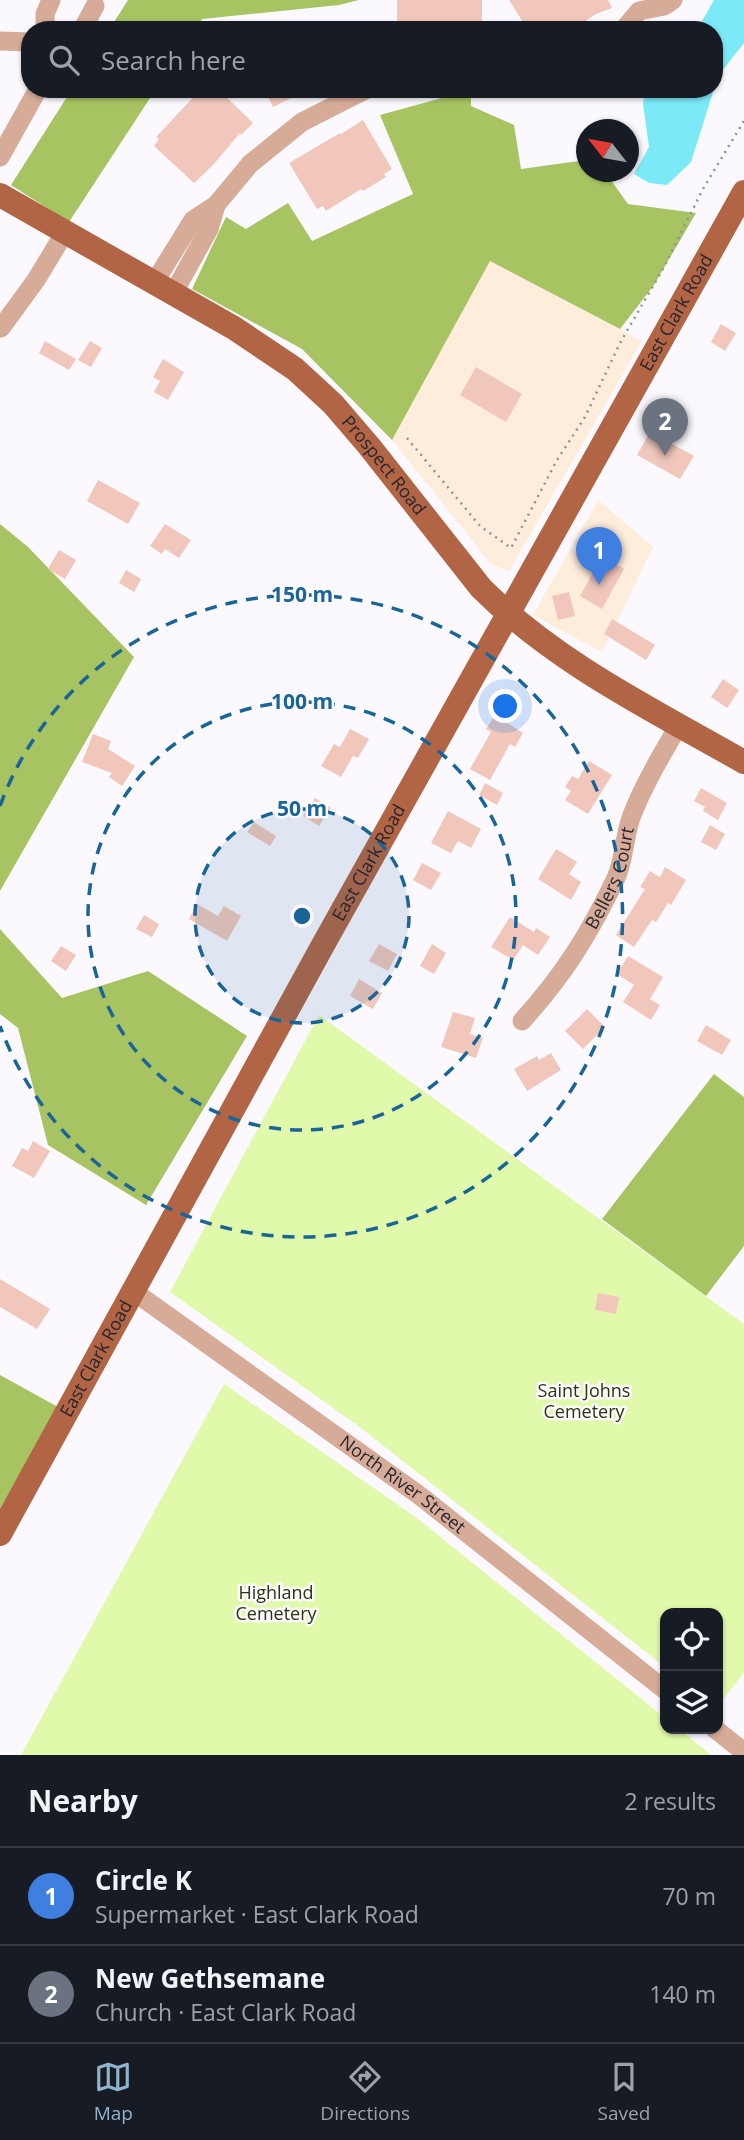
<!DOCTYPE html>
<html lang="en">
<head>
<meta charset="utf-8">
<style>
	body { margin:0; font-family:"Open Sans",sans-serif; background:#242831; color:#f1f3f6 }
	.controls { position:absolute; right:21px; bottom:21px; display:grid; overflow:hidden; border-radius:14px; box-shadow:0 2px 5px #0004 }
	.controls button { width:63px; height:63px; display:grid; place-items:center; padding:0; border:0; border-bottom:2px solid #363941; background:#171b24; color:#f1f3f6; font:35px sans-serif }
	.compass { position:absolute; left:576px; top:119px; width:63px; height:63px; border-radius:50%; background:#171b24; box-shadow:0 2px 5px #0004; rotate:301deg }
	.you { position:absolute; left:506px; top:707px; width:24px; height:24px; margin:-18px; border:5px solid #fff; border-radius:50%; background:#1a73e8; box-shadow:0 0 0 10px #1a73e833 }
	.badge { display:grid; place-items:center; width:46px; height:46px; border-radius:50%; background:#90b3cc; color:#fff; font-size:23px; font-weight:700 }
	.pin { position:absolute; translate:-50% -58px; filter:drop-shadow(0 2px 4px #0008) }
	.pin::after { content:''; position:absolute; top:37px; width:24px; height:21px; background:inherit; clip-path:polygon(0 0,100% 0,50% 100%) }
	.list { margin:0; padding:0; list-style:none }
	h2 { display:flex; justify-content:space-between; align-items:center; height:91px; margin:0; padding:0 28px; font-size:30px }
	h2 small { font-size:23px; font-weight:400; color:#9ea1a6 }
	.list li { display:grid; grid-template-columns:46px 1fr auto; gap:21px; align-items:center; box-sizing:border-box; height:98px; padding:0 28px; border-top:2px solid #363941 }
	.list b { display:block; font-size:26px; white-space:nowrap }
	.list p { margin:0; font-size:23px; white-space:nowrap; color:#9ea1a6 }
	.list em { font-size:23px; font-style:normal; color:#9ea1a6 }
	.icon { flex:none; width:38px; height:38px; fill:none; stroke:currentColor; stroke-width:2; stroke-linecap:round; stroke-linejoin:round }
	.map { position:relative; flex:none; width:744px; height:1755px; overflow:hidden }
	.search { position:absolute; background:#171b24; box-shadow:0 2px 5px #0004; left:21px; right:21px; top:21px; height:77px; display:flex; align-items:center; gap:18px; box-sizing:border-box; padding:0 24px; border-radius:28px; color:#9ea1a6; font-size:26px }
	.sheet { height:287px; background:#171b24 }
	nav { display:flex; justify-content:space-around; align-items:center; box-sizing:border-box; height:98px; border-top:2px solid #363941; background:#171b24; font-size:19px; color:#9ea1a6 }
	nav a { display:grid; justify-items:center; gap:4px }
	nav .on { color:#90b3cc }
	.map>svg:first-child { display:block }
	.commercial { fill:#ffeddc }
	.green { fill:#e0f9aa }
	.forest { fill:#a7c362 }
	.water { fill:#7ce9f7 }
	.building { fill:#f1c7bb }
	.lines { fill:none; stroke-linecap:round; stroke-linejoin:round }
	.path { stroke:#939097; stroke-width:2.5; stroke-dasharray:2 5; stroke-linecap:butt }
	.minor { stroke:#d6ab98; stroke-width:19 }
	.major { stroke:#b16544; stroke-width:24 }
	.ring { fill:none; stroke:#196598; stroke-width:3.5; stroke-dasharray:12 9 }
	.labels { text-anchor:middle; stroke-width:5; stroke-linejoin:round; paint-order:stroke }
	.street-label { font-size:18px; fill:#29252f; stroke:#fbf9fe }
	.park-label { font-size:18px; fill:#2b360d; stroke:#fbf9fe }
	.centre { fill:#196598; stroke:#fbf9fe; stroke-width:3.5 }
	.ring-label { font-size:21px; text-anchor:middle; font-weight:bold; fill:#196598; stroke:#fbf9fe; stroke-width:5; stroke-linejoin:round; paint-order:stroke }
</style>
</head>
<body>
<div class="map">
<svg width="744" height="1755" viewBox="0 0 744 1755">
	<rect width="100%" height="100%" fill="#fbf9fe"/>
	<path class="commercial" d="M490,261L642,341L509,571L491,564L392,440Z
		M598,500L653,547L602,652L533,615Z"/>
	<path class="green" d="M319,1015L744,1324V1672L718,1707V1613H665V1667L357,1425L170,1292Z
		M224,1384L417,1518L665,1718V1729H679L711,1755H21Z"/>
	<path class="forest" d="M128,0H359L339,5L202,19L195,30H109Z
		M72,89H156L69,222L11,185Z
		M471,90V106L514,125L521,169L586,160V172H605L628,204L696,213L654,285L620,329L490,261L392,440L302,349L192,289L226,217L246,229L288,203L312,241L413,194L380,115Z
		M0,524L28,547L134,657L0,891Z
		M0,929L62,998L148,971L247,1036L146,1205L48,1145L18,1028L0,1014Z
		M714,1074L744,1097V1246L706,1296L602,1219Z
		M0,1375L58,1407L0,1509Z"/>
	<path class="water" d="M714,0H744V43L718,76L714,89V30H697Z
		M645,89H714L691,162L667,185L649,183L634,174L649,147L643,104Z"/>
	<path class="building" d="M397,0H482V26H465V29L397,30Z
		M509,0H608L612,8L596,14L572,30H528Z
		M201,89H218L253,123L241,135L240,133L213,165L194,183L154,146L159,139L156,137Z
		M275,89H309L273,107L266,93Z
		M363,120L392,169L384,174L386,177L363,191L361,189L326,211L323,206L317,209L289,163L340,133L341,134Z
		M721,324L736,333L725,351L711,342Z
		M45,341L76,359L69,370L39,353Z
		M90,341L102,348L91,367L78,360Z
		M163,359L184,372L168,400L154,392L160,381L153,377Z
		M476,367L522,394L506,422L460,395Z
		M650,432L694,456L680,479L637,455Z
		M98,480L140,503L128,524L87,501Z
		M165,524L191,540L179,558L165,549L162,554L150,546Z
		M59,550L76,560L65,579L48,569Z
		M602,556L624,569L602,609L580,596Z
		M126,570L141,579L134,592L119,583Z
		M569,592L575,616L558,620L552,596Z
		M612,619L655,645L646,660L604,634Z
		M723,679L739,690L727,708L711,697Z
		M495,715L523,733L515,747L510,744L490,780L470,769L491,732L486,729Z
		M350,729L369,739L358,758L353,756L341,777L321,766L334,744L340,747Z
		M93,734L111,741L108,749L135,766L122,786L109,777L112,773L82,762Z
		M589,761L612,775L588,814L565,800L571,791L565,787L572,776L578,779Z
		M485,783L503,793L497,805L479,795Z
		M701,788L727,803L718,820L703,811L705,807L694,801Z
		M315,798L331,808L319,826L303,816Z
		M448,811L481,829L471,848L458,841L451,853L431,843Z
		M254,822L276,836L270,846L247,832Z
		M710,825L725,834L716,850L701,842Z
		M556,849L577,862L569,874L581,882L571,900L538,879Z
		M422,863L441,873L431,890L413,880Z
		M665,867L686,880L671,905L668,903L656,922L652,920L634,947L616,935L645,889L640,887L650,871L660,877Z
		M197,904L218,916L224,906L241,916L227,941L189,919Z
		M144,915L159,924L152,937L136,929Z
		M510,917L534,932L536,928L550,937L538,955L523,945L513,960L491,947Z
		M379,944L397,954L388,971L369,961Z
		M432,944L446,953L434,974L420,966Z
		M61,946L76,955L66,971L51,961Z
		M628,956L663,977L650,999L660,1005L651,1020L623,1002L634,985L617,974Z
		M359,979L382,993L373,1009L350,996Z
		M587,1009L605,1027L583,1049L565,1031Z
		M453,1012L475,1018L470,1034L483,1038L476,1058L441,1047Z
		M706,1025L731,1040L722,1055L697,1041Z
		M551,1053L561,1070L527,1091L514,1069L537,1056L539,1060Z
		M33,1141L50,1151L34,1178L12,1166L22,1148L28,1151Z
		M0,1279L50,1309L37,1329L0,1307Z
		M598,1293L619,1297L616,1314L595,1310Z"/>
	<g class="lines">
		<path class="path" d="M407,438L480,526L511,548L557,460L585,417L620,343L664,267L704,187L744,121"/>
		<g class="minor">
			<path d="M45,30V14L51,0"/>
			<path d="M82,30L95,6"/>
			<path d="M623,30L639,11L664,6L673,0"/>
			<path d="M0,41L30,42"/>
			<path d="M0,157L38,89"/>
			<path d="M154,283L193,220L216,205L250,164L302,122L367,89"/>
			<path d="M173,294L209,229L216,205"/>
			<path d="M1,328L36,280L65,232"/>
			<path id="s1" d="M522,1021C563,976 590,933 616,878C625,858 624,835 632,815C644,784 662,754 679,725"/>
			<path id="s2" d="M133,1291L419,1495L665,1690"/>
			<path d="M715,1729L744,1752"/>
		</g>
		<g class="major">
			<path id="s3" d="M0,195L234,328L295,369L333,404L369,446L481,588C556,663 653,710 744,762"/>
			<path id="s4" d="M0,1534L323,945L744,192"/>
		</g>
	</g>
	<circle cx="302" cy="916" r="107" fill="#196598" fill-opacity=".12"/>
	<g class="ring">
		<circle cx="302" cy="916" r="107"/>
		<circle cx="302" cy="916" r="214"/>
		<path d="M0 806A321 321 0 1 1 0 1026"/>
	</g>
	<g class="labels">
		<g class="street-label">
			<text dy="6" stroke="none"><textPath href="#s4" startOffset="1396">East Clark Road</textPath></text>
			<text dy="6" stroke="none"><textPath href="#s3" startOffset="474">Prospect Road</textPath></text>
			<text dy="6" stroke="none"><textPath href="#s4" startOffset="766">East Clark Road</textPath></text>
			<text dy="6" stroke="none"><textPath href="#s1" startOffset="170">Bellers Court</textPath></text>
			<text dy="6" stroke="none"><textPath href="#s4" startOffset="200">East Clark Road</textPath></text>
			<text dy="6" stroke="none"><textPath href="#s2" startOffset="332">North River Street</textPath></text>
		</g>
		<g class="park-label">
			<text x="584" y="1397">Saint Johns<tspan x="584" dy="21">Cemetery</tspan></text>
			<text x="276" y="1599">Highland<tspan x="276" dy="21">Cemetery</tspan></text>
		</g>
	</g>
	<circle cx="302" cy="916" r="10" class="centre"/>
	<g class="ring-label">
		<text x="302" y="602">150 m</text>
		<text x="302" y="709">100 m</text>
		<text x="302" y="816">50 m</text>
	</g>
</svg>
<div class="controls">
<button><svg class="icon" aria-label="locate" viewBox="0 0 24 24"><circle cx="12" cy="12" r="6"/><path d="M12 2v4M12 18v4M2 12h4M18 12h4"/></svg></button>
<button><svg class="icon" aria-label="layers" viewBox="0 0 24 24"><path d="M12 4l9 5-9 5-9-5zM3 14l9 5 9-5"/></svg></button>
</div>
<svg class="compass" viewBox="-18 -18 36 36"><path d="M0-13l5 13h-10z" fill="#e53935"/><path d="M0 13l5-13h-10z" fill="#9ea1a6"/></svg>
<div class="you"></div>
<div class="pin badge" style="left:599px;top:585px;background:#3f7fe0">1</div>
<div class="pin badge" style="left:665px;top:456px;background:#6b7280">2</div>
<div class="search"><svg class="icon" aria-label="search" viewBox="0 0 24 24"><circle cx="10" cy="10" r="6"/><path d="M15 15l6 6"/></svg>Search here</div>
</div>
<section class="sheet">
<h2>Nearby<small>2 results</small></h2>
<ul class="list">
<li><span class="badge" style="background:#3f7fe0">1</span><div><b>Circle K</b><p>Supermarket · East Clark Road</p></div><em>70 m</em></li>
<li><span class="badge" style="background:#6b7280">2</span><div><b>New Gethsemane</b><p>Church · East Clark Road</p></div><em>140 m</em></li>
</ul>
</section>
<nav>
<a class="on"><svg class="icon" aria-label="map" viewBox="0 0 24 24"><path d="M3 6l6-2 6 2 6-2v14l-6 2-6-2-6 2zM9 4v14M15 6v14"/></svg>Map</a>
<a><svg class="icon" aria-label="directions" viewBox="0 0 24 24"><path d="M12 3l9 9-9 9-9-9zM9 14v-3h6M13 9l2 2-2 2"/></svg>Directions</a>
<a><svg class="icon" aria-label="saved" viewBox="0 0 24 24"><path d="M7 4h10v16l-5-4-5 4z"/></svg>Saved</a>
</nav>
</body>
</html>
